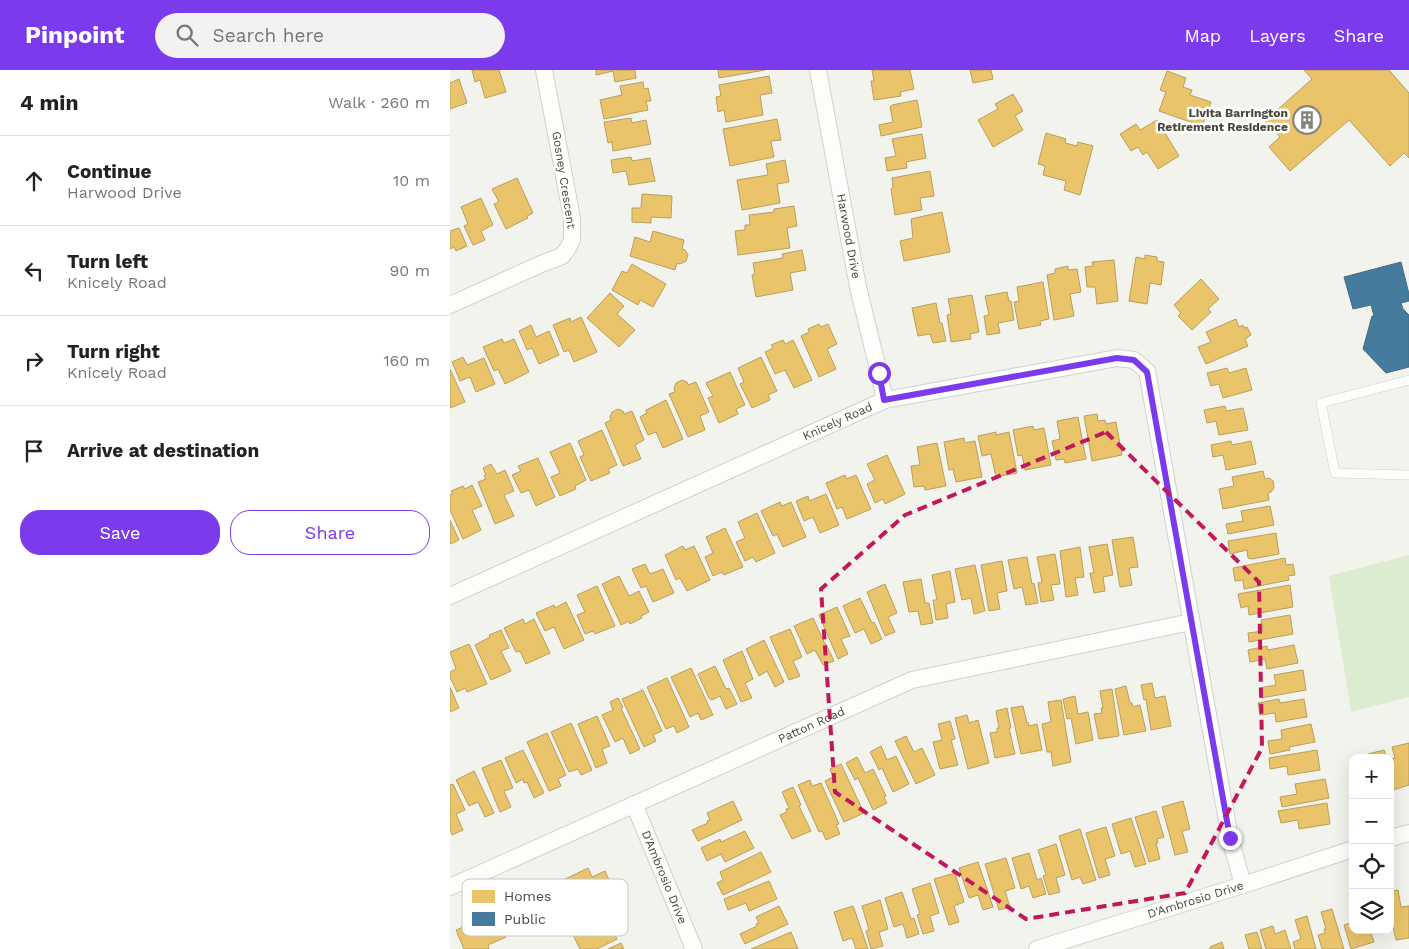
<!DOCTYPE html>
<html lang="en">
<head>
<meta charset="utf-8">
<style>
	body { margin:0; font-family:"Work Sans",sans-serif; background:#f2f2f2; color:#222 }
	.controls { position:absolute; right:15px; bottom:15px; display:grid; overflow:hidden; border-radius:10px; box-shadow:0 5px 20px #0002 }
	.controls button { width:45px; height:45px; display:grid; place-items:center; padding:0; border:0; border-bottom:1px solid #e0e0e0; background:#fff; color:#222; font:25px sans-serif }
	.stop { position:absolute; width:15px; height:15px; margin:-11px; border:4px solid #7c3aed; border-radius:50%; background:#fff }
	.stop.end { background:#7c3aed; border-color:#fff; box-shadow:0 1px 5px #0008 }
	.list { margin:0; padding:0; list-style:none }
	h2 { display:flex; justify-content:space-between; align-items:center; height:65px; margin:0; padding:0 20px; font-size:21px }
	h2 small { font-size:16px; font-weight:400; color:#767676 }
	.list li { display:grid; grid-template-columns:32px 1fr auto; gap:15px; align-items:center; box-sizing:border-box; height:90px; padding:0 20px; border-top:1px solid #e0e0e0 }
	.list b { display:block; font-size:19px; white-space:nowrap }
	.list p { margin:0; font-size:16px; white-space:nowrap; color:#767676 }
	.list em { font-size:16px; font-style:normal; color:#767676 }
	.actions { display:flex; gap:10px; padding:15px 20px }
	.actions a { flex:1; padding:11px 0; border:1px solid #7c3aed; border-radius:20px; text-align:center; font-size:18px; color:#7c3aed }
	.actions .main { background:#7c3aed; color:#fff }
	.icon { flex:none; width:28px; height:28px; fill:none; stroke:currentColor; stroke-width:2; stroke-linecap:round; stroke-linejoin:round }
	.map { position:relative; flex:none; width:959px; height:879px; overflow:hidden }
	header { display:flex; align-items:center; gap:30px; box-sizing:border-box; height:70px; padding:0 25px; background:#7c3aed; color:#fff }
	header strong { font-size:24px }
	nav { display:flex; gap:28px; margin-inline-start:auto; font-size:18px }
	.search { width:350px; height:45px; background:#f2f2f2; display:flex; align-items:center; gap:12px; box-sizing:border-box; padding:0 18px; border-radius:28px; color:#767676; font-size:19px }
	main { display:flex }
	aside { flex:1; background:#fff }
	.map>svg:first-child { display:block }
	.green { fill:#dcecd0 }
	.homes { fill:#e9c46a; stroke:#b99e5c }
	.public { fill:#457b9d; stroke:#466b7f }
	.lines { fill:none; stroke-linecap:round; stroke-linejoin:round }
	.service-casing { stroke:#d1d0cc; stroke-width:10 }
	.minor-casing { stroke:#d1d0cc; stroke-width:18 }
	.service { stroke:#fdfdfc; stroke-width:9 }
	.minor { stroke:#fdfdfc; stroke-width:16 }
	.route { stroke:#7c3aed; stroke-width:6 }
	.marked { fill:none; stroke:#c2185b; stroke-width:4; stroke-dasharray:10 6; stroke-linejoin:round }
	.labels { text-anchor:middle; stroke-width:5; stroke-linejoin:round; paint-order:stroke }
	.poi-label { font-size:12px; font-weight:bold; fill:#49463a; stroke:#fff; text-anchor:end }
	.street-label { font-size:12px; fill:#49463a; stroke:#fff }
	.key { fill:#fff; stroke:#c8c8c4; stroke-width:1 }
	.key-label { font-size:14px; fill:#49463a }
</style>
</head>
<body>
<header>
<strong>Pinpoint</strong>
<div class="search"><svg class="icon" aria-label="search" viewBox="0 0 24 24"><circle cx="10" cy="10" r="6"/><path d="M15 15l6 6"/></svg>Search here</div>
<nav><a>Map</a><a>Layers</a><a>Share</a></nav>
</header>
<main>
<aside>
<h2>4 min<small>Walk · 260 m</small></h2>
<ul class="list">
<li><svg class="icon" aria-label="ahead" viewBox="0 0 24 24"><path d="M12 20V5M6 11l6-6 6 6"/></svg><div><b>Continue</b><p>Harwood Drive</p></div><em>10 m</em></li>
<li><svg class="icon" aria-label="left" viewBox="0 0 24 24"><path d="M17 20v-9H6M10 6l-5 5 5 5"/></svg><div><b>Turn left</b><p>Knicely Road</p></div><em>90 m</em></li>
<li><svg class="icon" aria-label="right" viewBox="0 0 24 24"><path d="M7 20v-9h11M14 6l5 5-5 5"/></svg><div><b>Turn right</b><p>Knicely Road</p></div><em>160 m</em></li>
<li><svg class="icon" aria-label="arrive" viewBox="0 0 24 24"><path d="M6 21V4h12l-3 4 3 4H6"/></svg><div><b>Arrive at destination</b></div></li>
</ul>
<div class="actions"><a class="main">Save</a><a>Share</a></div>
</aside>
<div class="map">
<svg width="959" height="879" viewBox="0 0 959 879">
	<rect width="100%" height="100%" fill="#f3f3ee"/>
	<path class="green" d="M959,485V627L901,642L879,506Z"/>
	<path class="homes" d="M22,0H49L56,22L35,28L30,10L25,12Z
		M146,0H185L186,8L165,12L163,1L146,5Z
		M268,0H315L269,8Z
		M422,0H460L464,19L450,22L451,26L424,30L421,11H424Z
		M520,0H541L543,9L523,13Z
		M854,0H939L959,23V88L954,83L940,96L899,50L840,101L819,77L830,67L815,51L862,9Z
		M717,1L736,8L733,17L742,20L740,25L761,32L752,56L709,41L716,22L710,20Z
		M319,6L322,23L310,25L313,45L276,52L274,40L268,42L266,27L271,26L269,15Z
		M9,9L17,33L0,39V13Z
		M193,12L194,19L198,18L201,31H196L198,40L154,49L150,30L172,25L170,16Z
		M563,24L573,41L565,46L573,60L543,77L528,50L548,39L545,34Z
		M467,30L472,57L431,66L429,55L443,52L440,37L442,35Z
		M181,48L182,53L196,50L201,74L163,81L162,72L158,73L154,52Z
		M327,49L331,70L321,71L324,87L280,96L273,59Z
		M707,50L729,86L708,99L697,82L693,85L688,77L681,81L670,64L686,54L690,60Z
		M596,63L616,69L615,73L627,76L628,72L643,76L630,125L614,120L616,111L593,105L595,96L588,94Z
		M472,64L476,88L456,92L457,98L437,101L435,88L446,86L442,69Z
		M181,87L182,91L200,88L205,111L179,115L176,101L163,103L161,90Z
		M335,90L339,112L327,114L330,133L292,140L287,110L318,105L316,94Z
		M480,101L484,126L470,128L472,140L445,145L441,119L443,118L442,108Z
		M67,108L83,143L77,146L78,148L56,159L44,134L49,132L42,119Z
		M192,124L222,126L221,148L201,147V153L182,152V138H191Z
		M31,128L43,155L31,161L35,170L23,175L14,156L18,154L11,137Z
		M344,136L347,156L337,158L340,178L288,185L285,161L295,160V155H300L299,145L324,142V139Z
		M492,142L500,182L454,191L450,171L463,168L461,149Z
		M9,158L17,176L6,181L4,177L0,179V161Z
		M203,161L234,170L232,179L235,180L238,185L236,191L230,194L227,193L225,200L180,186L185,167L200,172Z
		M352,180L356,200L340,203L343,220L306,227L302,205L305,204L303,193L333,188L332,184Z
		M695,185L707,187V191L714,192L711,215L700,213L697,234L679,231L686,187L695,189Z
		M664,190L668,231L647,234L645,217H637L635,197L643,196L642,192Z
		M182,194L216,214L203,237L190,230L188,235L162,220L172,201L177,203Z
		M618,196V200L627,199L631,222L620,224L624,246L604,250L597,205L605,203V199Z
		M751,209L769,229L758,239L761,242L742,260L728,246L731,243L724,235Z
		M593,212L599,249L590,251L591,255L569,259L564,232L569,231L567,217Z
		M557,222L559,231H561L564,250L548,253L550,263L537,265L534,246L539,245L535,226Z
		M160,223L174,236L167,244L185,260L169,277L137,248Z
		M522,225L529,262L520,264L521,269L501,272L497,245L501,244L498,229Z
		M486,233L490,253H492L496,271L483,273L480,264L468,266L462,238Z
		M131,247L147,282L124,292L119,280L114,282L103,255L120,248L121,252Z
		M786,249L789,257L793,255L794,258L797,257L801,265L795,269L798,276L756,294L748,277L761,272L756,262Z
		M369,254L371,257L378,254L387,274L377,279L386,299L369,307L351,266L359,262L358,259Z
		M81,255L86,267L99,261L109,285L89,294L82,278L77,280L69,261Z
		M52,269L54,273L64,269L79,302L55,314L48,299L44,301L33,277Z
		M333,270L335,274L343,270L362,310L344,318L335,300L325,304L315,282L323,278L321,275Z
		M13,287L17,295L34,288L45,314L26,322L20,307L10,311L2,292Z
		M311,287L327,321L318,325L320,330L302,338L290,314L294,312L288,298Z
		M777,298L779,303L796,298L802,320L773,328L769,314L761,316L757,303Z
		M0,299L15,332L0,338Z
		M280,302L295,335L286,339L288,344L269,353L258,328L263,326L256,313Z
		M232,310L237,312L238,315L246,312L259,342L250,346L255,360L238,367L219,324L225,322L224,318L226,313Z
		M216,330L233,369L213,378L206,362L198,365L190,347L197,343L196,340Z
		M775,336L776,341L793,338L798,360L769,365L766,351L757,353L754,340Z
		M168,339L173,341L174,344L182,341L194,370L185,375L191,389L173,396L155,353L161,350L160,347L162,342Z
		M647,344L648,351L655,350L656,354L666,352L672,385L642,391L634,346Z
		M628,347L636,389L615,393L614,389L606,390L602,371L610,369L607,351Z
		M583,356L584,360L594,358L601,395L575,400L572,385L568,386L563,360Z
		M152,360L167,395L158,399L160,403L141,411L130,387L134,385L128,371Z
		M546,362V365L559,362L567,403L546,407L541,384L532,386L528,366Z
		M514,368L515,373L525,371L532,407L506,412L503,399L499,400L494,372Z
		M781,371L782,375L801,371L806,394L776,400L773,385L763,387L761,375Z
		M120,373L136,410L125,416L126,419L110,426L101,407L110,403L100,382Z
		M487,373L496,416L475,420L474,416L464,417L461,396L470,395L467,377Z
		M437,385L455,424L435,434L433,429L425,433L417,414L425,410L417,394Z
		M88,388L105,427L86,436L79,420L71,423L62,405L71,401L68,396Z
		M41,394L47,404L55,400L64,421L54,425L64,446L45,454L28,412L36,409L34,406L36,405L33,398Z
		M813,401L815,409L819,408L823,411L824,418L821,422L818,423L819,430L773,439L769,419L784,416L782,407Z
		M395,405L396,409L406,405L421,439L397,449L392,437L387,439L376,413Z
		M22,415L32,436L22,440L31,460L13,469L0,440V425L3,424L1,421L13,416L15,419Z
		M376,424L389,455L370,463L363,447L354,451L346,431L358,426L359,431Z
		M330,432L332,436L341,432L356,467L333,477L327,464L323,466L311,441Z
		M820,436L824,455L778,464L776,454L793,451L791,441Z
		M307,443L325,483L306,492L303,487L295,491L286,472L295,468L288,452Z
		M0,450L9,470L0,474Z
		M275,458L293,497L274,505L272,502L263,506L255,487L263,483L256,467Z
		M826,463L829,484L802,489L798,488L797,480L780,484L778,471Z
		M683,467L688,497L679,498L682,515L670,517L662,470Z
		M657,474L663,505L653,507L655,521L644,523L640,503H644L639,477Z
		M233,476L235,480L244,476L260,510L237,521L230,508L226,510L215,485Z
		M630,477L634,507L625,508L628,525L616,527L610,481Z
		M605,484L610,514L601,515L604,530L591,532L588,513L592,512L587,487Z
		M577,487L582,514L584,513L588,533L576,535L572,517L564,519L558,490Z
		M835,488L836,495L843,494L845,505L838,506L839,510L794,519L793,510L785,511L783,498Z
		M552,491L557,521L547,523L550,539L539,541L531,495Z
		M195,494L200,504L213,499L224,523L203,532L196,516L191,518L182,499Z
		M525,495L535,541L524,544L521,528L512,530L505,499Z
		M500,501L505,532L496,534L498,548L486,550L483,530H487L482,505Z
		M169,506L179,526L189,521L199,542L191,546L192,548L180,554L179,551L171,555L152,514Z
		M471,509L475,533H479L483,553L471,555L468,541L459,542L453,512Z
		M435,514L447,543L438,547L445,562L435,566L417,522Z
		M840,515L843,537L799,545L798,536L791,538L788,524Z
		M147,516L165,556L145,564L143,561L135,564L127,545L135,542L127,525Z
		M410,528L422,553L424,552L432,569L421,574L414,559L405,563L393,536Z
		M116,532L134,570L114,579L104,557L95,561L86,543L104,535L105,538Z
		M387,537L400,566L391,569L398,584L388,589L369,545Z
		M840,545L843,564L799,572L798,563L813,561L811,550Z
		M363,548L375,574H376L384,591L373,595L365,580L357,584L344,556Z
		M73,549L75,554L84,549L100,583L76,594L70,581L66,582L54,558Z
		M340,559L352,587L343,591L350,606L339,610L320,567Z
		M51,560L59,578L51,581L61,601L41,610L25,575L40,567L39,565Z
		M314,570L334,612L325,617L317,601L309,606L296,579Z
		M19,574L37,614L17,622L15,618L7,622L0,607V602L6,599L0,582Z
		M844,575L848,593L817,599L815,589L800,592L798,580L817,576L818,580Z
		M292,581L303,609L295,613L302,628L291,632L273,590Z
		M265,596L276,619L279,618L287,634L276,639L270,626L262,630L259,628L248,604Z
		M241,598L263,645L251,650L248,643L240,647L221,607Z
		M853,600L856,620L811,628L809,618L826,615L824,605Z
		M217,608L239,657L227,663L224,656L216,659L197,617Z
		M702,613L705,628L715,626L721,656L701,660L696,629L694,630L691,615Z
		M676,616L680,633H682L683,637L690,635L696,661L674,665L665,619Z
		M0,617L9,638L0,642Z
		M662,619L669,666L649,669L644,644L652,643L651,638H653L650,621Z
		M193,620L212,661L203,665L206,671L194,677L172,629Z
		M625,626L628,644L638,642L643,670L626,674L621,648L617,649L613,629Z
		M168,628L173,637L171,638L190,679L180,684L173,668L165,672L152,645L163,640L160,632Z
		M829,629L830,633L854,629L857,647L826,652L825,643L810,645L808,633Z
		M611,630L621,692L603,696L601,682H597L592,654L601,652L598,632Z
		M573,636L577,653L578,652L579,656L587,654L592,680L571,684L561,638Z
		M557,638L561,658H559L565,684L545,688L540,663L547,662V658H549L546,641Z
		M517,645L519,653L528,650L539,693L518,699L505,648Z
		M147,646L160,676L152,679L157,693L146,698L128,654Z
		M500,651L505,669L501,670L508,695L490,699L483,672L492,670L488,654Z
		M121,653L142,700L131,705L128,699L119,702L101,662Z
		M861,654L865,672L839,677L840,680L820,684L818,671L832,669L831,660Z
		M97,663L116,705L108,709L111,716L99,721L77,672Z
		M456,666L464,682L472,678L485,705L466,714L445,671Z
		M959,673V715L940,721V690L945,688L942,677Z
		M431,676L437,690L446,686L459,714L443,722L432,698L429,700L420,682Z
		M73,680L94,723L84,728L77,712L74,713L73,709L66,713L55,688Z
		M867,680L870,700L838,705L837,696L820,699L819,688Z
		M934,680L937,688H919L918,684Z
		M407,687L415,703L423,699L436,726L434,727L437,733L423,740L408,708L405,710L396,693Z
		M51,690L63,718L54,721L61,737L50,742L32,698Z
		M391,694L414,743L394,752L375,711L383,707L380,699Z
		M24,701L44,743L35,747L28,732L19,736L6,710Z
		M875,709L879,728L832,737L830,727L847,724L845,714Z
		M360,710L362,716L371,713L389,754L386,755L390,764L376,770L372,761L369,762L348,715Z
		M3,714L15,740L6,744L13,760L2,765L0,760V715Z
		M343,717L351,735L349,736L361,761L342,769L330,745L337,742L336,739L339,738L332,722Z
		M283,731L292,750L248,771L242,760L258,753L257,751L260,750L257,743Z
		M733,731L740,759L732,761L738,782L725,785L712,737Z
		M877,733L880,754L849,759L848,750L831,753L828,741Z
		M706,741L714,767L707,769L708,773H706L710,789L699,792L685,747Z
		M681,748L696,794L685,797L680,781L671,784L662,754Z
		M656,757L665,786L655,789L660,805L649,808L636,763Z
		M630,759L646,810L633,814L630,807L622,810L609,766Z
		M295,761L304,778L275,792L271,784L257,791L251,778L270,769L271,772Z
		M606,774L615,805L606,808L610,822L599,825L593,806L596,805L588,780Z
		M311,782L321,802L273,825L267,813L273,810L270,802Z
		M579,783L587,810L591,808L596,824L583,828L579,816L571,819L562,788Z
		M556,788L565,818L555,821L560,837L549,840L535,794Z
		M528,792L543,837L533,840L528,825L519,828L509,798Z
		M138,798L142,807L155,801L160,812L118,832L109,812Z
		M505,803L514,832L504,836L509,852L499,855L484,809Z
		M319,811L327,829L299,841L296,833L278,840L274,829Z
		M480,813L489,843L480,846L484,861L473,864L467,845L470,844L462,819Z
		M948,820L951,837L959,836V868L946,870L940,842V821Z
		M452,822L461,849L464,848L469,864L457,868L453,854L444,857L435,828Z
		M430,830L438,859L429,862L433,876L421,879L416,861L419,860L412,836Z
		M329,836L338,854L295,874L290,864L307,856L306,854L309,853L306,847Z
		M403,836L406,844L418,879H406L402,868L393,871L384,842Z
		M882,839L894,879H872L868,865L875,863L874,859H876L871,842Z
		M172,842L178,854L163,861L167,869L147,879H130L123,865Z
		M46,843L56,867L38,875L39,879H14L6,860Z
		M857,846L866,879H845L843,872L851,869L845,850Z
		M903,852V860H920L924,872L901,879L894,855Z
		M823,856L825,864L835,860L841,879H816L810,860Z
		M341,862L348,879H301Z
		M807,862L812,879H799L795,865Z
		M772,872L774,879H760V877Z
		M171,873L174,879H158Z"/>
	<path class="public" d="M951,192L959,224V231L951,233L953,239L959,245V297L936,303L913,279L922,246H924L921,235L903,239L894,207Z"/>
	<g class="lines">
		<defs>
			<path id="service" d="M959,310L871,333L885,403L959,405"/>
			<g id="minor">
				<path id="s1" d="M368,0L408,217L429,303L435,330"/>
				<path d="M0,235L91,194L112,186L118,178L122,170V148L94,0"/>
				<path id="s2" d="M0,526L435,330L667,288L684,290L697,301L780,768L793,815"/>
				<path id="s3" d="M184,734L244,879"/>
				<path d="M940,768L959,763"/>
				<path id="s4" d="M0,817L462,610L741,552"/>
				<path id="s5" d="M587,879L793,815L903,779"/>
			</g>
		</defs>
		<use href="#service" class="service-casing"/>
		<use href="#minor" class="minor-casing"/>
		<use href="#service" class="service"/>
		<use href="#minor" class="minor"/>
	</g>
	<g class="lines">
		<path class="route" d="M429,303L434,330L667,288L684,290L697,302L780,768"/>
	</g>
	<path class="marked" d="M656,362L809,512L812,678L735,823L576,849L385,722L371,519L455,445Z"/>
	<defs>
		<symbol id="building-ring" viewBox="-11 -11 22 22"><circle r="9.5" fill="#fff" stroke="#848379" stroke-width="1.5"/><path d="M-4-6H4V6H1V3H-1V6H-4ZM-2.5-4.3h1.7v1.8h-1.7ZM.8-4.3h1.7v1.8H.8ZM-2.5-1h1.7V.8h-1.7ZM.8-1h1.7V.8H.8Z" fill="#848379"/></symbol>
	</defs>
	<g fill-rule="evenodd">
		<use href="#building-ring" x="841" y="34" width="32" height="32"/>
	</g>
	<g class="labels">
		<g class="poi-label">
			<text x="838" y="47">Livita Barrington<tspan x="838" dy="14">Retirement Residence</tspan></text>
		</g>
		<g class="street-label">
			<text transform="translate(114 110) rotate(81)" y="4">Gosney Crescent</text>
			<text dy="4" stroke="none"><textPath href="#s1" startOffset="169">Harwood Drive</textPath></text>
			<text dy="4" stroke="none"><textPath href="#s2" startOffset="425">Knicely Road</textPath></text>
			<text dy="4" stroke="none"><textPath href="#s4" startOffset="396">Patton Road</textPath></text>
			<text dy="4" stroke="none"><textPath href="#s3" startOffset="79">D'Ambrosio Drive</textPath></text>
			<text dy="4" stroke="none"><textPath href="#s5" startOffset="166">D'Ambrosio Drive</textPath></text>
		</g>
	</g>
	<rect x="12" y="809" width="166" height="57" rx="8" class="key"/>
	<rect x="22" y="820" width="23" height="13" fill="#e9c46a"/>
	<rect x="22" y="842" width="23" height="14" fill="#457b9d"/>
	<g class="key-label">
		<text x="54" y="831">Homes</text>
		<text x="54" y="854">Public</text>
	</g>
</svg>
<div class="controls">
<button>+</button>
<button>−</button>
<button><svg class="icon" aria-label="locate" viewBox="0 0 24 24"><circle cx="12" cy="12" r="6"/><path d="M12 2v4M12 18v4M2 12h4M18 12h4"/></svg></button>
<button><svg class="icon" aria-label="layers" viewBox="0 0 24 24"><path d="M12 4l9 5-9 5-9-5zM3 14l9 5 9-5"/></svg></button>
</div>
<div class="stop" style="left:429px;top:303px"></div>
<div class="stop end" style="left:780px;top:768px"></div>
</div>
</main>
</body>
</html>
